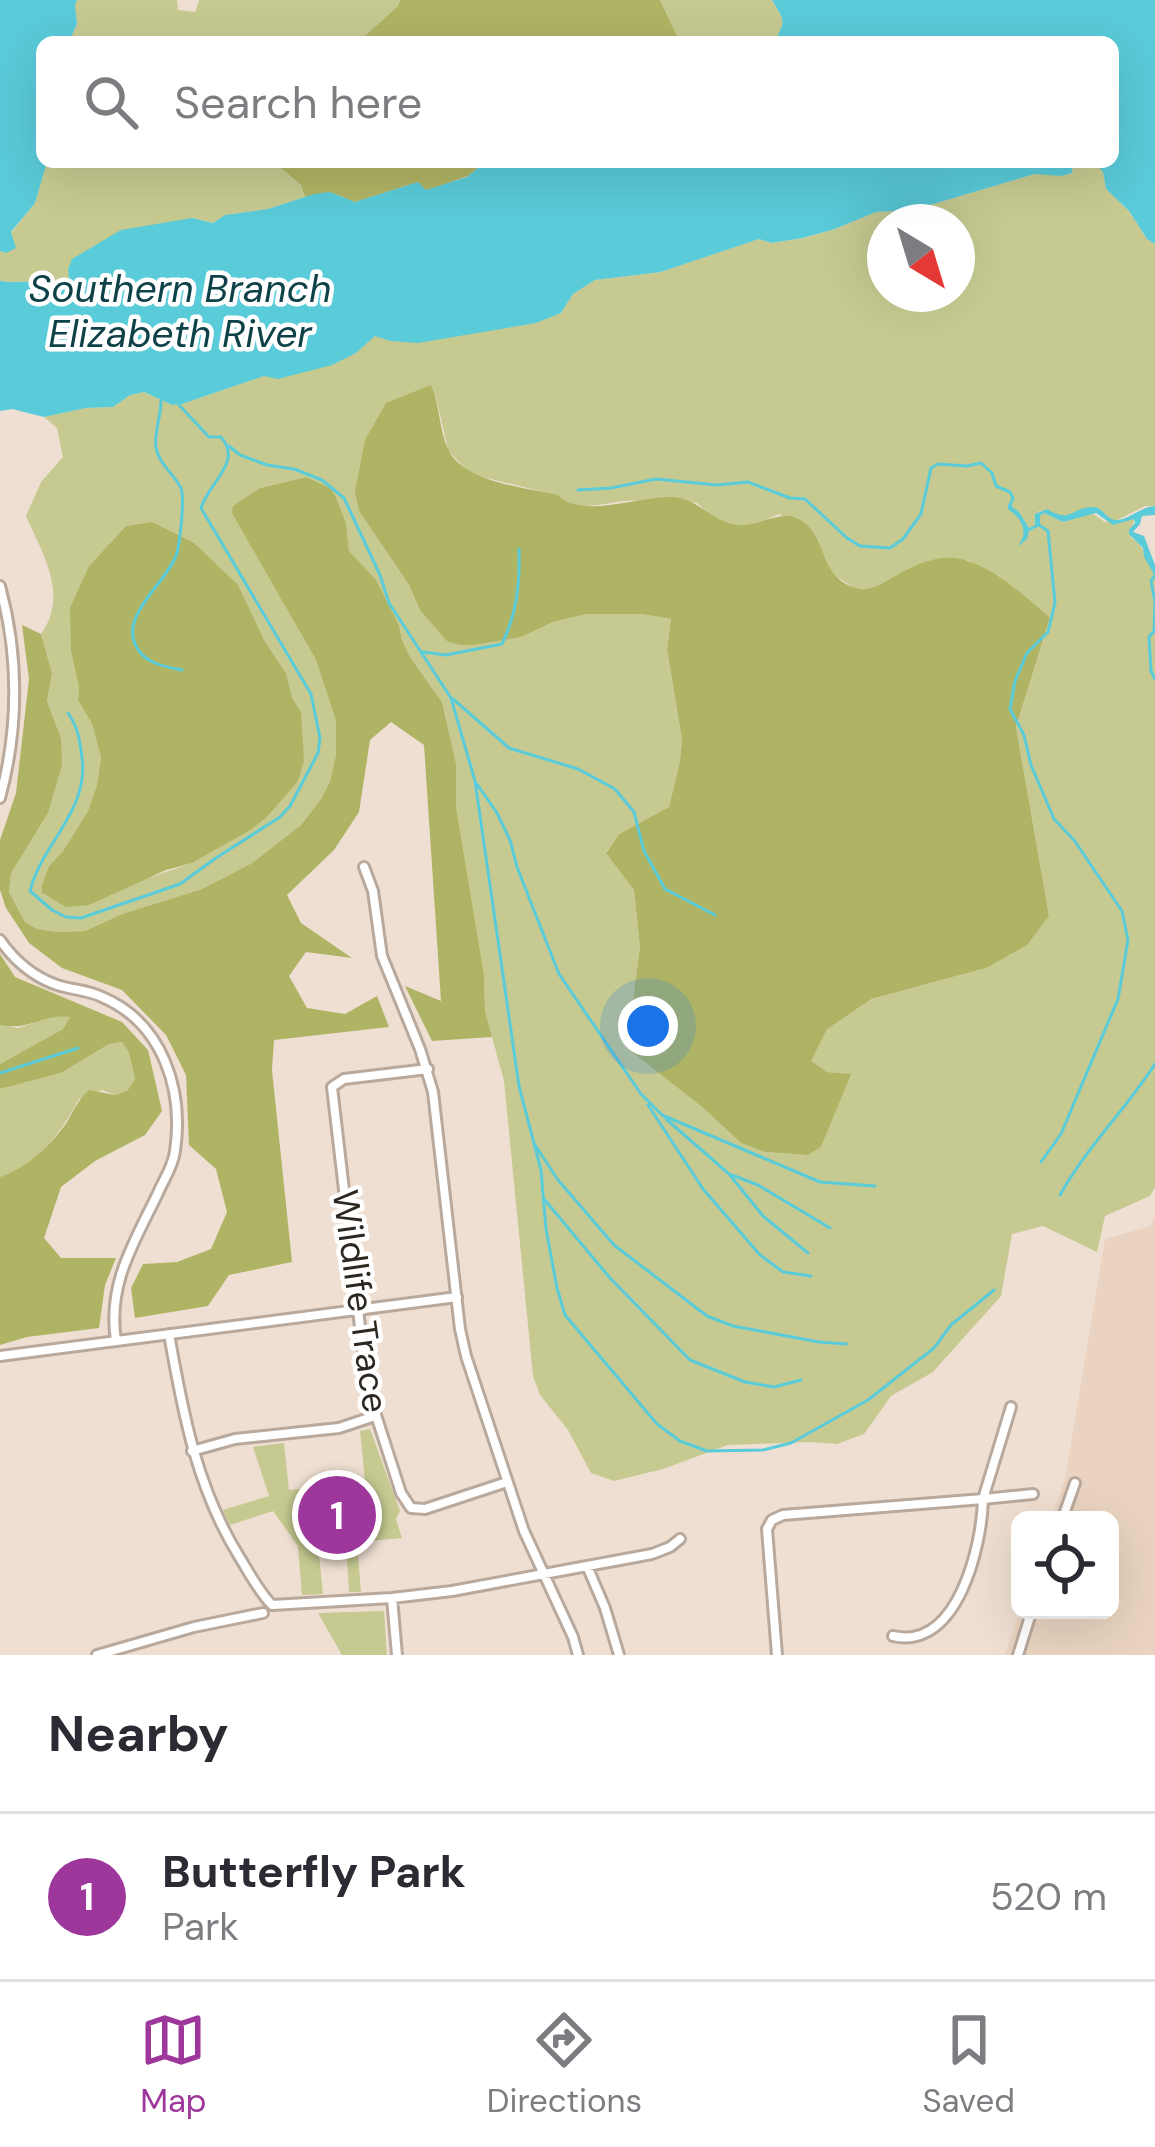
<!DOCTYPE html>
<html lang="en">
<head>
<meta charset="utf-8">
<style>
	body { margin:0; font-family:"DM Sans",sans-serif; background:#f2f2f3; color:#2b2b33 }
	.controls { position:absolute; right:36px; bottom:36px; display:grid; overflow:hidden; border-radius:18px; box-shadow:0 12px 48px #0002 }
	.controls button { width:108px; height:108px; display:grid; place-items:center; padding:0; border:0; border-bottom:3px solid #e1e1e2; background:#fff; color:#2b2b33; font:60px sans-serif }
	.compass { position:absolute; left:867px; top:204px; width:108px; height:108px; border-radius:50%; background:#fff; box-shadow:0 12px 48px #0002; rotate:142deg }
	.you { position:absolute; left:648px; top:1026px; width:42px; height:42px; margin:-30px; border:9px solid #fff; border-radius:50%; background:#1a73e8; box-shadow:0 0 0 18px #1a73e833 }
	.badge { display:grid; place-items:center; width:78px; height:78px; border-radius:50%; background:#9d379b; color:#fff; font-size:39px; font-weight:700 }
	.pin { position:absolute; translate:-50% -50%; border:6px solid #fff; box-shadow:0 3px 12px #0006 }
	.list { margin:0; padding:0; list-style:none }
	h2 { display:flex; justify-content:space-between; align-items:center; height:156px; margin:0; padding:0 48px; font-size:51px }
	h2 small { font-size:39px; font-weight:400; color:#7c7c81 }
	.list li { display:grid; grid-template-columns:78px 1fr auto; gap:36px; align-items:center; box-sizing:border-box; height:168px; padding:0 48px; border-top:3px solid #e1e1e2 }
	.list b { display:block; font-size:45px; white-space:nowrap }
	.list p { margin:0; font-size:39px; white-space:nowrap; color:#7c7c81 }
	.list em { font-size:39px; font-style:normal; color:#7c7c81 }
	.icon { flex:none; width:66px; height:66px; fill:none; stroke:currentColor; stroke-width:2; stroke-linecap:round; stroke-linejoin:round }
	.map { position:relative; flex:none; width:1155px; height:1655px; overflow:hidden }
	.search { position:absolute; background:#fff; box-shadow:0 12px 48px #0002; left:36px; right:36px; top:36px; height:132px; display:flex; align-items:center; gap:30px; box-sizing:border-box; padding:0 42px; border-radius:18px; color:#7c7c81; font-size:45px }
	.sheet { height:324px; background:#fff }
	nav { display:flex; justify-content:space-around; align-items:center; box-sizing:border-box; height:168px; border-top:3px solid #e1e1e2; background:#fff; font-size:33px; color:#7c7c81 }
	nav a { display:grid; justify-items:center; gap:6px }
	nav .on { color:#9d379b }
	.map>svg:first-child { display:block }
	.built { fill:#ead4c1 }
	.green { fill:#c6ca91; fill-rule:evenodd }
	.forest { fill:#afb464 }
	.water { fill:#5acbd9 }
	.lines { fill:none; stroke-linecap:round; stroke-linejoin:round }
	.stream { stroke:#5acbd9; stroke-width:3 }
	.minor-casing { stroke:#b9a99c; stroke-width:14 }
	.minor { stroke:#fff; stroke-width:8 }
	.labels { text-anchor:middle; stroke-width:9; stroke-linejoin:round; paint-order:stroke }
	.street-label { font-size:36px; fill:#2d2722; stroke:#fff }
	.water-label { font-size:39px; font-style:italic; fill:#0e4248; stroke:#fff }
</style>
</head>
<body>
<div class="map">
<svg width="1155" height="1655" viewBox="0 0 1155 1655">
	<rect width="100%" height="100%" fill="#efdfd2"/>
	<path class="built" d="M1155,1214V1655H1005L1020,1610H1110V1520H1051L1065,1480L1105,1239L1150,1226Z"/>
	<path class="green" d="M77,0H177L178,10L195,12L199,0H400L398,6L358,42H69L77,24L74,5Z
		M660,0H772C786,24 785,18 775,42H680Z
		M47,162H231L233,165L274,162L301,185L305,197L268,209L226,215L213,223L192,218L65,283C43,278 22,284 0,281V251L6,253L11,233L35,203Z
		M1073,162L1098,163L1103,172L1106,189L1129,211L1147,239L1155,244V506H1145L1117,520H1111L1099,508L1091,507L1069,517L1039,511L1035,526L1029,528L1019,512L1025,531L1024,539L1029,531L1040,526V516L1044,513L1063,522L1092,513L1105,522L1134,519L1131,538C1144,543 1147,563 1155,576V1187L1150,1196L1105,1216L1097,1252L1043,1226L1012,1234L1001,1296L933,1372L891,1396L864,1434L837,1444L809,1442L728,1445L663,1469L614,1481L591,1473L568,1430L540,1395L533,1376L504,1081L485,1011L484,974L456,806V763L442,702L410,657L402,640L399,625L376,581L349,551L346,523L329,488L305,477L260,488L233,507V513L316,660L336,721V755L330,781L321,799L301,825L252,863L202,889L122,914L85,931L57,932L37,929L25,922L9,892L11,872L48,813L61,738L47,701L52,673L41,634C69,595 43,555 26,516L41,482L63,457L57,428L44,417L86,408L113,407L130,395L144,392L172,405L182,404L264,376L356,353L375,335L390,341L561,313L573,294L595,280L661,272L759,239L772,243L804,238L835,229L876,212L913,210L1035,174H1071ZM885,222H957V294H885ZM436,397L448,450L470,474L557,495C577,514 601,503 625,501C649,500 673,502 697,503C727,530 742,531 779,514L816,538L825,563L834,575L856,589H871L968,560L1016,589L1050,619L1016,727L1049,916L986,968L873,999L826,1029L810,1061L827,1072L849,1074L821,1147L808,1155L765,1152L741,1143L701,1106L631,1014L640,947L634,890L606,852L619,834L669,807L680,761L682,740L667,649L671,619L642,614H586L553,622L520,637L475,645L420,610L409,585L359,511ZM152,522L264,640L286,673L291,698L301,712L298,780L267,817L251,830L192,863L66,906L43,894L41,887L49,866L63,851L88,811L97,785L101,757L92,724L78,700L89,566L126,526Z
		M57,1015L70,1017L63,1029L0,1064V1025L18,1028Z
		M122,1042L129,1053L135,1079L127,1091L115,1095L102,1090L79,1099C62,1131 37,1166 0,1177V1089L61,1073L109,1044Z
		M370,1429L400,1511L396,1519L402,1538L357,1542L361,1592H349L346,1543L318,1545L323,1594L302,1595L298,1546L273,1511L230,1525L223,1510L269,1496L253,1447L284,1443L289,1490L365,1481L360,1431Z
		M384,1611L387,1655H342L318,1613Z"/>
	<path class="forest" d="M400,0H660L680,42H358L398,6Z
		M274,162H485L468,176L431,189L425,190L418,182L355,202L330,192L305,197L301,185Z
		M431,385C440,405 439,430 448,449C464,483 524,487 558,495C581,520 641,495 673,497C700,499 712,523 739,525C765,526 784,504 807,525C828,545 820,577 856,588C868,592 880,585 890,579C906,570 922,561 941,558C978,552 1024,595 1050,618L1016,727L1049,916L1027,945L986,968L872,999L827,1029L811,1061L827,1072L851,1074L821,1147L808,1155L765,1152L741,1143L701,1106L631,1051V1014L640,947L634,890L606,853L619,834L669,807L680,761L682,740L667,649L671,619L642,614H586L553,622L521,637L475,645H460L447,641L420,610L409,585L359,511L355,491L365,440L386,403Z
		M306,477L330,488L334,493L346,523L349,551L376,580L399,625L402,640L410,657L442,702L456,763V806L484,974L485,1011L492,1037L432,1041L405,986L441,1001L424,745L391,722L370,740L359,812L334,850L287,895L301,923L352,958L306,952L289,976L307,1008L345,1014L377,996L389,1027L274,1040L272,1070L292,1262L229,1275L208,1306L135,1318L131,1288L143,1264L177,1262L211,1249L227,1212L216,1169L189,1145L186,1075L166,1035L122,990L62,968L29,943L6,908L0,890V840L16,793L29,679L22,625L41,634L52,673L47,701L61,738L62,765L48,813L11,873L9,892L25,922L37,929L57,932L85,931L122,914L202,889L252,863L301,825L321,799L330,781L336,755V721L316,660L232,513L233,506L260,488Z
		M152,522L194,543L238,585L264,640L286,673L292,698L301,712L304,761L298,781L267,817L251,830L192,863L166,870L89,905L66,907L42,893L41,887L49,866L63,851L88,811L97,785L101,757L92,724L78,700L79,687L71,650L70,608L89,566L126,526Z
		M0,954L15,977L122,1022L148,1050L162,1111L145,1135L95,1161L61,1187L44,1238L61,1258H116L105,1285L99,1328L27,1337L0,1345V1177C26,1169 52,1144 67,1122C74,1110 78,1100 89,1090L115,1095L127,1091L135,1079L129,1053L122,1042L109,1044L61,1073L0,1089V1064L63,1029L70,1017C44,1013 30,1031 0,1025Z"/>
	<path class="water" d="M0,0H77L75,5L77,24L69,42H42V162H47L35,203L11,232L16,248L6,253L0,251Z
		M772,0H1155V244L1147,239L1129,211L1106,189L1103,172L1095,162H1113V42H775C785,18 786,24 772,0Z
		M485,162L528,163L1073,162L1072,173L1061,176L1035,174L913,210L876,212L835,229L803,238L772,243L759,239L661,272L595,280L573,294L561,313L536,323L418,343L390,341L375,336L356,353L332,365L278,379L264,376L182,404L172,405L144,392L130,395L113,407L86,408L44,417L12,409L0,411V281C22,284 43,278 65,283L69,279L68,269L72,259L121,230L192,218L213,223L225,215L268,209L314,194L330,192L355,202L418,182L426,190L467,177Z
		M1008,504L1019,512L1029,528L1035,525V514L1047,509C1072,524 1071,507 1093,507C1104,507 1106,521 1118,520C1131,518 1141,507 1155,506V515L1142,516L1140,524L1133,532L1144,536L1155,565V576L1144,557L1143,548L1129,534V530L1135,523L1134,519L1113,525L1096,513L1063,522L1044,513L1040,516V526L1029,531L1027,539L1017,547C1030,532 1022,519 1008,509Z"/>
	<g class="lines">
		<path class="stream" d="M161,401C161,416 154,433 156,447C158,463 174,474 181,488C185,499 180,540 177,553C169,580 121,614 135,644C144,664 163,666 182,670
			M229,446L240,455L267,465L294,469L322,480L344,498L380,575L389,603L451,698L475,781L519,1086L541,1170L546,1229L557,1288L565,1315L657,1424L680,1441L707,1451L763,1450L791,1443L868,1400L934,1348L951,1325L994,1290
			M578,490L611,488L656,479L717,485L748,482L790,498L805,499L847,538L860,546L890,548L903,539L921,514L931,468L938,464L967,466L981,463L992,473L996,486L1010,492L1013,498L1010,505L1013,511
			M1039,525L1048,531L1055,603L1048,632L1027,653L1015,681L1010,709L1024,735L1031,765L1054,819L1074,840L1122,911L1128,940L1118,999L1061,1134L1041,1162
			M1155,575L1151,581L1155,602L1154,631L1149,637L1151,671L1155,679
			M423,652L446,655L502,644C517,613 520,583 519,549
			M453,699L509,748L578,769L615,789L634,812L644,851L665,889L715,915
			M68,713C78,727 80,741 82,758C89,811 42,843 30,891L52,910L66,917L81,918L180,884L216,858L280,817L290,806L318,753L320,738L311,694L201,508C209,482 243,462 221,437H209L179,405
			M477,784L497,813L510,840L517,867L559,974L641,1094L662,1115L820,1182L875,1186
			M0,1073L78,1048
			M648,1105L703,1189L760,1255L783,1272L811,1276
			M666,1119L729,1174L763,1216L808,1253
			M535,1145L558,1180L614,1245L707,1316L733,1326L819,1342L847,1344
			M732,1175L758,1185L830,1228
			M1060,1195C1086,1148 1126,1109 1155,1064
			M544,1199L610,1278L690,1360L745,1382L774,1387L801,1380"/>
		<defs>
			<path id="minor" d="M0,586C19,655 19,729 0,798
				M364,867L373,891L382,956L420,1049L433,1092L460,1329L466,1356L524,1531L573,1637L578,1655
				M0,940C14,960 34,977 57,985C72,990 88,990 102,997C163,1023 184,1090 175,1151C173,1167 164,1179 158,1193C134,1243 107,1284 116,1341
				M428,1069L344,1079L332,1087L367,1387L401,1493L411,1508L425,1509L507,1482
				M169,1334C183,1414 197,1489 240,1558C250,1574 259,1592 272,1605L392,1598L452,1591L652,1554L670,1547L680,1539
				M0,1356L457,1297
				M192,1451L235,1439L339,1428L375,1416
				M1062,1520L1075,1483
				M587,1566L605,1608L619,1655
				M392,1598L397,1655
				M893,1636C958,1651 982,1545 983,1499L1033,1494
				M97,1655L194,1627L263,1613
				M777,1655L767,1529L772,1520L783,1515L983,1499L1011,1407
				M1018,1655L1032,1610"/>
		</defs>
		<use href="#minor" class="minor-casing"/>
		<use href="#minor" class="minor"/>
	</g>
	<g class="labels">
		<g class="street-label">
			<text transform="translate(361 1301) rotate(82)" y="13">Wildlife Trace</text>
		</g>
		<g class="water-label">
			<text x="180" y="302">Southern Branch<tspan x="180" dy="45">Elizabeth River</tspan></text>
		</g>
	</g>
</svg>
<div class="controls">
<button><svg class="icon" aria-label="locate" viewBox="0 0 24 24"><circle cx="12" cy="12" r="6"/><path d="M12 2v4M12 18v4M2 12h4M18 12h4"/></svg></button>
</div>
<svg class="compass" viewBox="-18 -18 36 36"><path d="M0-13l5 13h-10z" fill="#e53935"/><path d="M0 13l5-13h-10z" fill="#7c7c81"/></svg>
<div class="you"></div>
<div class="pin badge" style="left:337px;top:1515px">1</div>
<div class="search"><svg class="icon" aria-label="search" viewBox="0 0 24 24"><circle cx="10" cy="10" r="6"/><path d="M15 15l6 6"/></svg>Search here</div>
</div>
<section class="sheet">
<h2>Nearby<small></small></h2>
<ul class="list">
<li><span class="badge">1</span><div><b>Butterfly Park</b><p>Park</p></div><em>520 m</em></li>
</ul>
</section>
<nav>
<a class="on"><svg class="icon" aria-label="map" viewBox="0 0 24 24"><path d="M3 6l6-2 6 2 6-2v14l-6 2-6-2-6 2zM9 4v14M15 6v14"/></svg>Map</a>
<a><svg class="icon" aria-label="directions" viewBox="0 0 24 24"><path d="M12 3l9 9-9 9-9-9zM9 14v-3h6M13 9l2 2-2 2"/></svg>Directions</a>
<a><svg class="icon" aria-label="saved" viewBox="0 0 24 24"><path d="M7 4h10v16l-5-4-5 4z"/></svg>Saved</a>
</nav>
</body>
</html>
